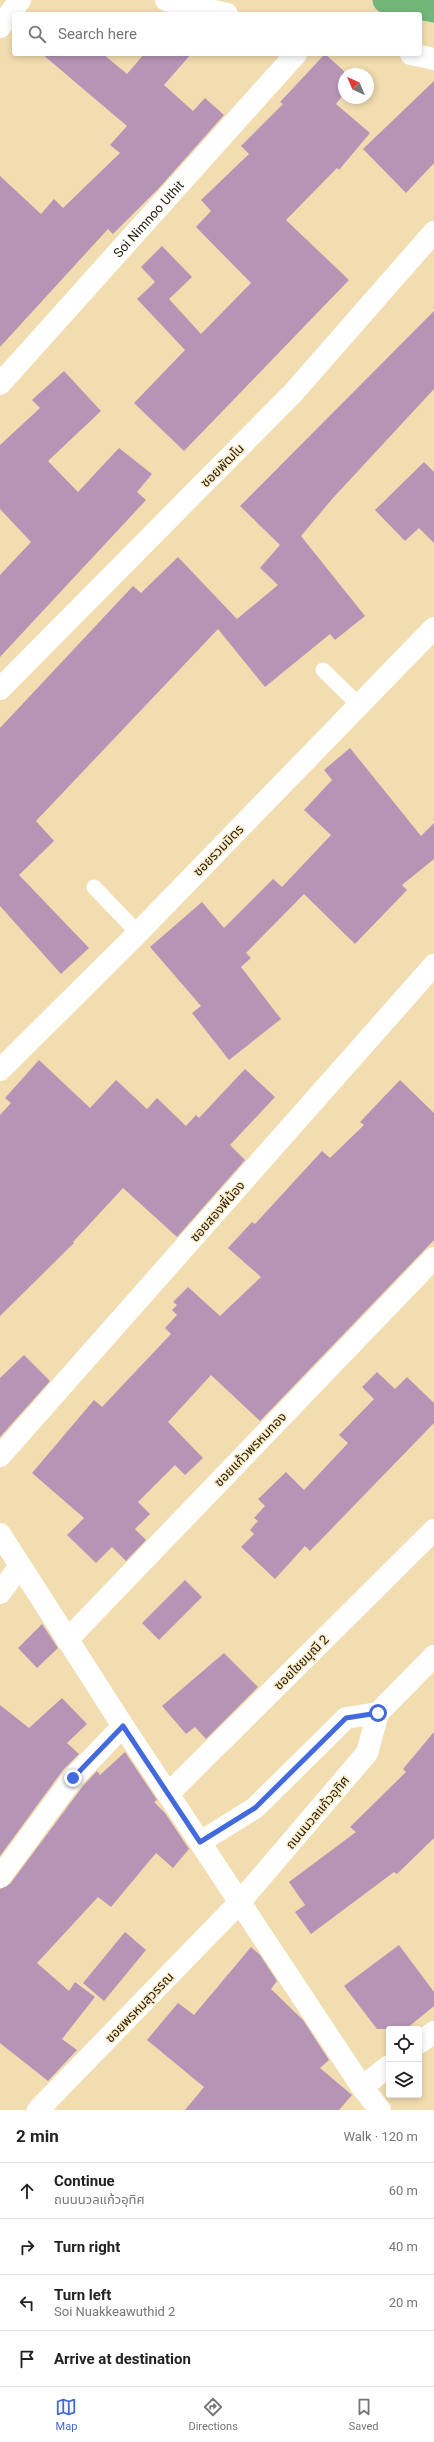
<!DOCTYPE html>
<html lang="en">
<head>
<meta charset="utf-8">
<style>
	body { margin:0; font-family:Roboto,"Noto Sans Thai",sans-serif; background:#f6f6f6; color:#222 }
	.controls { position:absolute; right:12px; bottom:12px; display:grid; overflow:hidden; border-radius:4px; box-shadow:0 2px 6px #0003 }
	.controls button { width:36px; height:36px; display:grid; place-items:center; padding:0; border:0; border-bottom:1px solid #e0e0e0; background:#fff; color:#222; font:20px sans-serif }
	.compass { position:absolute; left:338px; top:68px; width:36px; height:36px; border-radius:50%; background:#fff; box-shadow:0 2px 6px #0003; rotate:316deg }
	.stop { position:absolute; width:12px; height:12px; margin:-9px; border:3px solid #436adc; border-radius:50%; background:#fff }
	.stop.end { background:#436adc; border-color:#fff; box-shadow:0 1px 4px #0008 }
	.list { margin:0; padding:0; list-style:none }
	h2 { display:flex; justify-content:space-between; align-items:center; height:52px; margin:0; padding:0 16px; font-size:17px }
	h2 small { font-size:13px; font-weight:400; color:#767676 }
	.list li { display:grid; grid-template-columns:26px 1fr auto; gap:12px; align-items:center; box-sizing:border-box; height:56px; padding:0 16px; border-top:1px solid #e0e0e0 }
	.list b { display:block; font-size:15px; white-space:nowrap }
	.list p { margin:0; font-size:13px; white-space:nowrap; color:#767676 }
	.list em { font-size:13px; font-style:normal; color:#767676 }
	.icon { flex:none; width:22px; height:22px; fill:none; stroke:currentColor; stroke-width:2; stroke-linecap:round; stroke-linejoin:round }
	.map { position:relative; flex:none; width:434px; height:2110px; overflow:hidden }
	.search { position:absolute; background:#fff; box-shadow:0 2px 6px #0003; left:12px; right:12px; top:12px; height:44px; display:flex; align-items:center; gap:10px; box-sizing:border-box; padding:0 14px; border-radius:4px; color:#767676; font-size:15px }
	.sheet { height:276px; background:#fff }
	nav { display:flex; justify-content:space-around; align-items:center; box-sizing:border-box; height:56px; border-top:1px solid #e0e0e0; background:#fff; font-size:11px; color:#767676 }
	nav a { display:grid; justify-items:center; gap:2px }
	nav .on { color:#436adc }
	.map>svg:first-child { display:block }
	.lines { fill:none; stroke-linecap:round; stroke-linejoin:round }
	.canal { stroke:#73b679; stroke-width:27 }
	.building { fill:#b694b6 }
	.lane { stroke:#fff; stroke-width:15 }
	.street { stroke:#fff; stroke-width:22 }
	.secondary { stroke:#fff; stroke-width:22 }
	.route { stroke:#436adc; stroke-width:5 }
	.labels { text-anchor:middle; stroke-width:3; stroke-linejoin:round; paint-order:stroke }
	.street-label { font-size:13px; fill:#211a08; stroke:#fbebc7 }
</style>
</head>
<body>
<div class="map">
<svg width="434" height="2110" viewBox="0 0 434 2110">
	<rect width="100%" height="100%" fill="#f2ddb0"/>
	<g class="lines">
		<path class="canal" d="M386,0L434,9"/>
	</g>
	<path class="building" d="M42,54H103L127,74L144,54H191L164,85L193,111L205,98L224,115L159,188L113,234L108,229L0,347V176L41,214L54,199L63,208L120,153L110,145L127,126Z
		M325,54L344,71V94L336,104L370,133L339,170L337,168L286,220L349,280L184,451L134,403L185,350L137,299L155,282L141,267L162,246L192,277L169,299L201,334L251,283L196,227L211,211L201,200L249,154L241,146L283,104L280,102Z
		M434,81V163L406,193L363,149Z
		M434,311V389L333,498L301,536L365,616L335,640L330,634L265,687L218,629L36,821L54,841L19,875L89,948L61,974L0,906V728L133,586L141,593L178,557L237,619L278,585L260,568L280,545L240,506Z
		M64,371L101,411L48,461L78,492L119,448L152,474L137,492L146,500L0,657V575L31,542L0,509V445L40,408L32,400Z
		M424,462L434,472V543L419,528L405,541L375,510Z
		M350,748L421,836L434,823V859L402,885L407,890L355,944L304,894L246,953L251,958L241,967L281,1019L229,1060L192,1013L201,1006L150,947L202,902L224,928L273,879L282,887L331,835L304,810L332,780L324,770Z
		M39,1060L90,1108L116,1080L147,1109L157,1098L186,1126L196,1115L199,1118L245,1069L275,1097L230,1145L245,1160L177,1237L123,1188L73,1242L74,1243L0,1316V1115L11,1103L5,1098Z
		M400,1080L434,1113V1240L260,1421L211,1375L168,1422L203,1458L185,1475L175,1465L138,1502L150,1514L135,1529L146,1540L126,1561L112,1547L96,1563L67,1535L84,1518L32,1473L94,1400L102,1407L171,1334L165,1328L177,1315L172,1310L177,1305L173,1302L188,1287L220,1316L261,1277L228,1248L252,1222L255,1224L322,1151L330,1158L364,1125L360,1122Z
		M24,1355L50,1381L0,1437V1378Z
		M377,1372L395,1389L407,1377L434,1403V1423L310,1551L305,1546L275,1579L241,1547L254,1534L250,1530L258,1521L254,1518L265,1506L258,1499L286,1472L304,1490L348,1443L339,1435L374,1399L362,1387Z
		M185,1580L202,1597L159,1640L142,1623Z
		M42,1624L58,1648L37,1668L18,1648Z
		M224,1653L258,1687L206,1739L195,1727L186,1734L162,1706Z
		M62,1698L87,1724L67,1743L79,1754L63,1770L0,1856V1705L29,1728Z
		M434,1732V1838L397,1874L394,1872L311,1934L295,1912L305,1905L289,1882L356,1832L350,1827L406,1772L403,1769Z
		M125,1752L157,1800L154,1802L165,1813L189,1849L173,1868L156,1853L111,1907L98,1897L37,1963L69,1991L75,1982L95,1997L62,2039L77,2050L48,2081L0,2043V1889L10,1884L83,1786L97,1771L100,1775Z
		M125,1932L146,1950L104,2001L83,1983Z
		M399,1945L434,1992V2006L406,2029H377L344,1986Z
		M251,1947L260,1955L277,1981L271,1989L303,2020L329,2060L320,2068L352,2095L339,2110H185L204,2087L147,2040L178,2003L194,2015Z"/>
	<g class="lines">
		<path class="lane" d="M323,670L359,705
			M94,887L138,933"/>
		<g class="street">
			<path d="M166,0L227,14"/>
			<path d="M0,27L20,0"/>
			<path d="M411,54L434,59"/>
			<path id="s1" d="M0,384L296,54"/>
			<path d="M0,689L293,393L434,232"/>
			<path d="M0,1070L130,941L434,628"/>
			<path d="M0,1456L434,965"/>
			<path d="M0,1593L20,1566"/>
			<path d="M67,1640L434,1258"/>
			<path d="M168,1794L434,1530"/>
			<path d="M0,1877L73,1778L123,1726"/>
			<path d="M419,2043L434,2032"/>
			<path d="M362,2087L389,2066"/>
			<path d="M38,2110L239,1903"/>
		</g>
		<path class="secondary" d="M0,1534L123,1726L362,2087L380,2110
			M200,1842L255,1808L346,1718L378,1713
			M239,1903L367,1753L378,1713L434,1656"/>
	</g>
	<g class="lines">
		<path class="route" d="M73,1778L123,1726L200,1842L255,1808L346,1718L378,1713"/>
	</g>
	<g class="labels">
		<g class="street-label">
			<text dy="5" stroke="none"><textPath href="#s1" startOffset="222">Soi Nimnoo Uthit</textPath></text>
			<text transform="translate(222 465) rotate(-45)" y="5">ซอยพัฒโน</text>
			<text transform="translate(218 850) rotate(-46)" y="5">ซอยรวมมิตร</text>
			<text transform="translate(217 1211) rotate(-49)" y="5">ซอยสองพี่น้อง</text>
			<text transform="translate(250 1449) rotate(-46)" y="5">ซอยแก้วพรหมทอง</text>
			<text transform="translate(301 1662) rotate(-45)" y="5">ซอยไชยมุณี 2</text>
			<text transform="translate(317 1812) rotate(-50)" y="5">ถนนนวลแก้วอุทิศ</text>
			<text transform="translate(139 2007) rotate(-46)" y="5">ซอยพรหมสุวรรณ</text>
		</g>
	</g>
</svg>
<div class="controls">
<button><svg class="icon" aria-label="locate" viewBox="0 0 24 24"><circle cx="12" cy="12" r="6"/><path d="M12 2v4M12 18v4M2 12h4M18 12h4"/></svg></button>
<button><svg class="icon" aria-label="layers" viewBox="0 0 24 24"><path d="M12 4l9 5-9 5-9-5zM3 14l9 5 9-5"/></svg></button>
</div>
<svg class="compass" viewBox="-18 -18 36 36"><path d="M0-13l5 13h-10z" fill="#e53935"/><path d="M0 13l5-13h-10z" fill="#767676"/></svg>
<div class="stop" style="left:378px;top:1713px"></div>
<div class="stop end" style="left:73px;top:1778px"></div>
<div class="search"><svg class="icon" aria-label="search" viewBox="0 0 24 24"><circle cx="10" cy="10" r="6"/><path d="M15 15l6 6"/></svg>Search here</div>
</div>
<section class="sheet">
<h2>2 min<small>Walk · 120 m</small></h2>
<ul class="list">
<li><svg class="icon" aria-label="ahead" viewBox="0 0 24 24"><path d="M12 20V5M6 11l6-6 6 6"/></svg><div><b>Continue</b><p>ถนนนวลแก้วอุทิศ</p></div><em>60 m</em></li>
<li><svg class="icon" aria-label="right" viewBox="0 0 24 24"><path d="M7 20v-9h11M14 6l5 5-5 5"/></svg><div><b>Turn right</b></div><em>40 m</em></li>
<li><svg class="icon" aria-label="left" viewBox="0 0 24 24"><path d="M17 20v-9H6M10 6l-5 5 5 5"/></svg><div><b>Turn left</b><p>Soi Nuakkeawuthid 2</p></div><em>20 m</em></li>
<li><svg class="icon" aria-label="arrive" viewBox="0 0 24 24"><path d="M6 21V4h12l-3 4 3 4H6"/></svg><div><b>Arrive at destination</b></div></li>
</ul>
</section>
<nav>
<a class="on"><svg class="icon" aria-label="map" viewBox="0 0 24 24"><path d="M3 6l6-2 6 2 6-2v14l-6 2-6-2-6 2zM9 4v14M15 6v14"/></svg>Map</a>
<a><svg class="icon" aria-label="directions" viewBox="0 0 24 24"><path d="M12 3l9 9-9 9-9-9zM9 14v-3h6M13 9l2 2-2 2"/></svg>Directions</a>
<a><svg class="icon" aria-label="saved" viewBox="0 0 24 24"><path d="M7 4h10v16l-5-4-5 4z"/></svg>Saved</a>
</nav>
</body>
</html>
